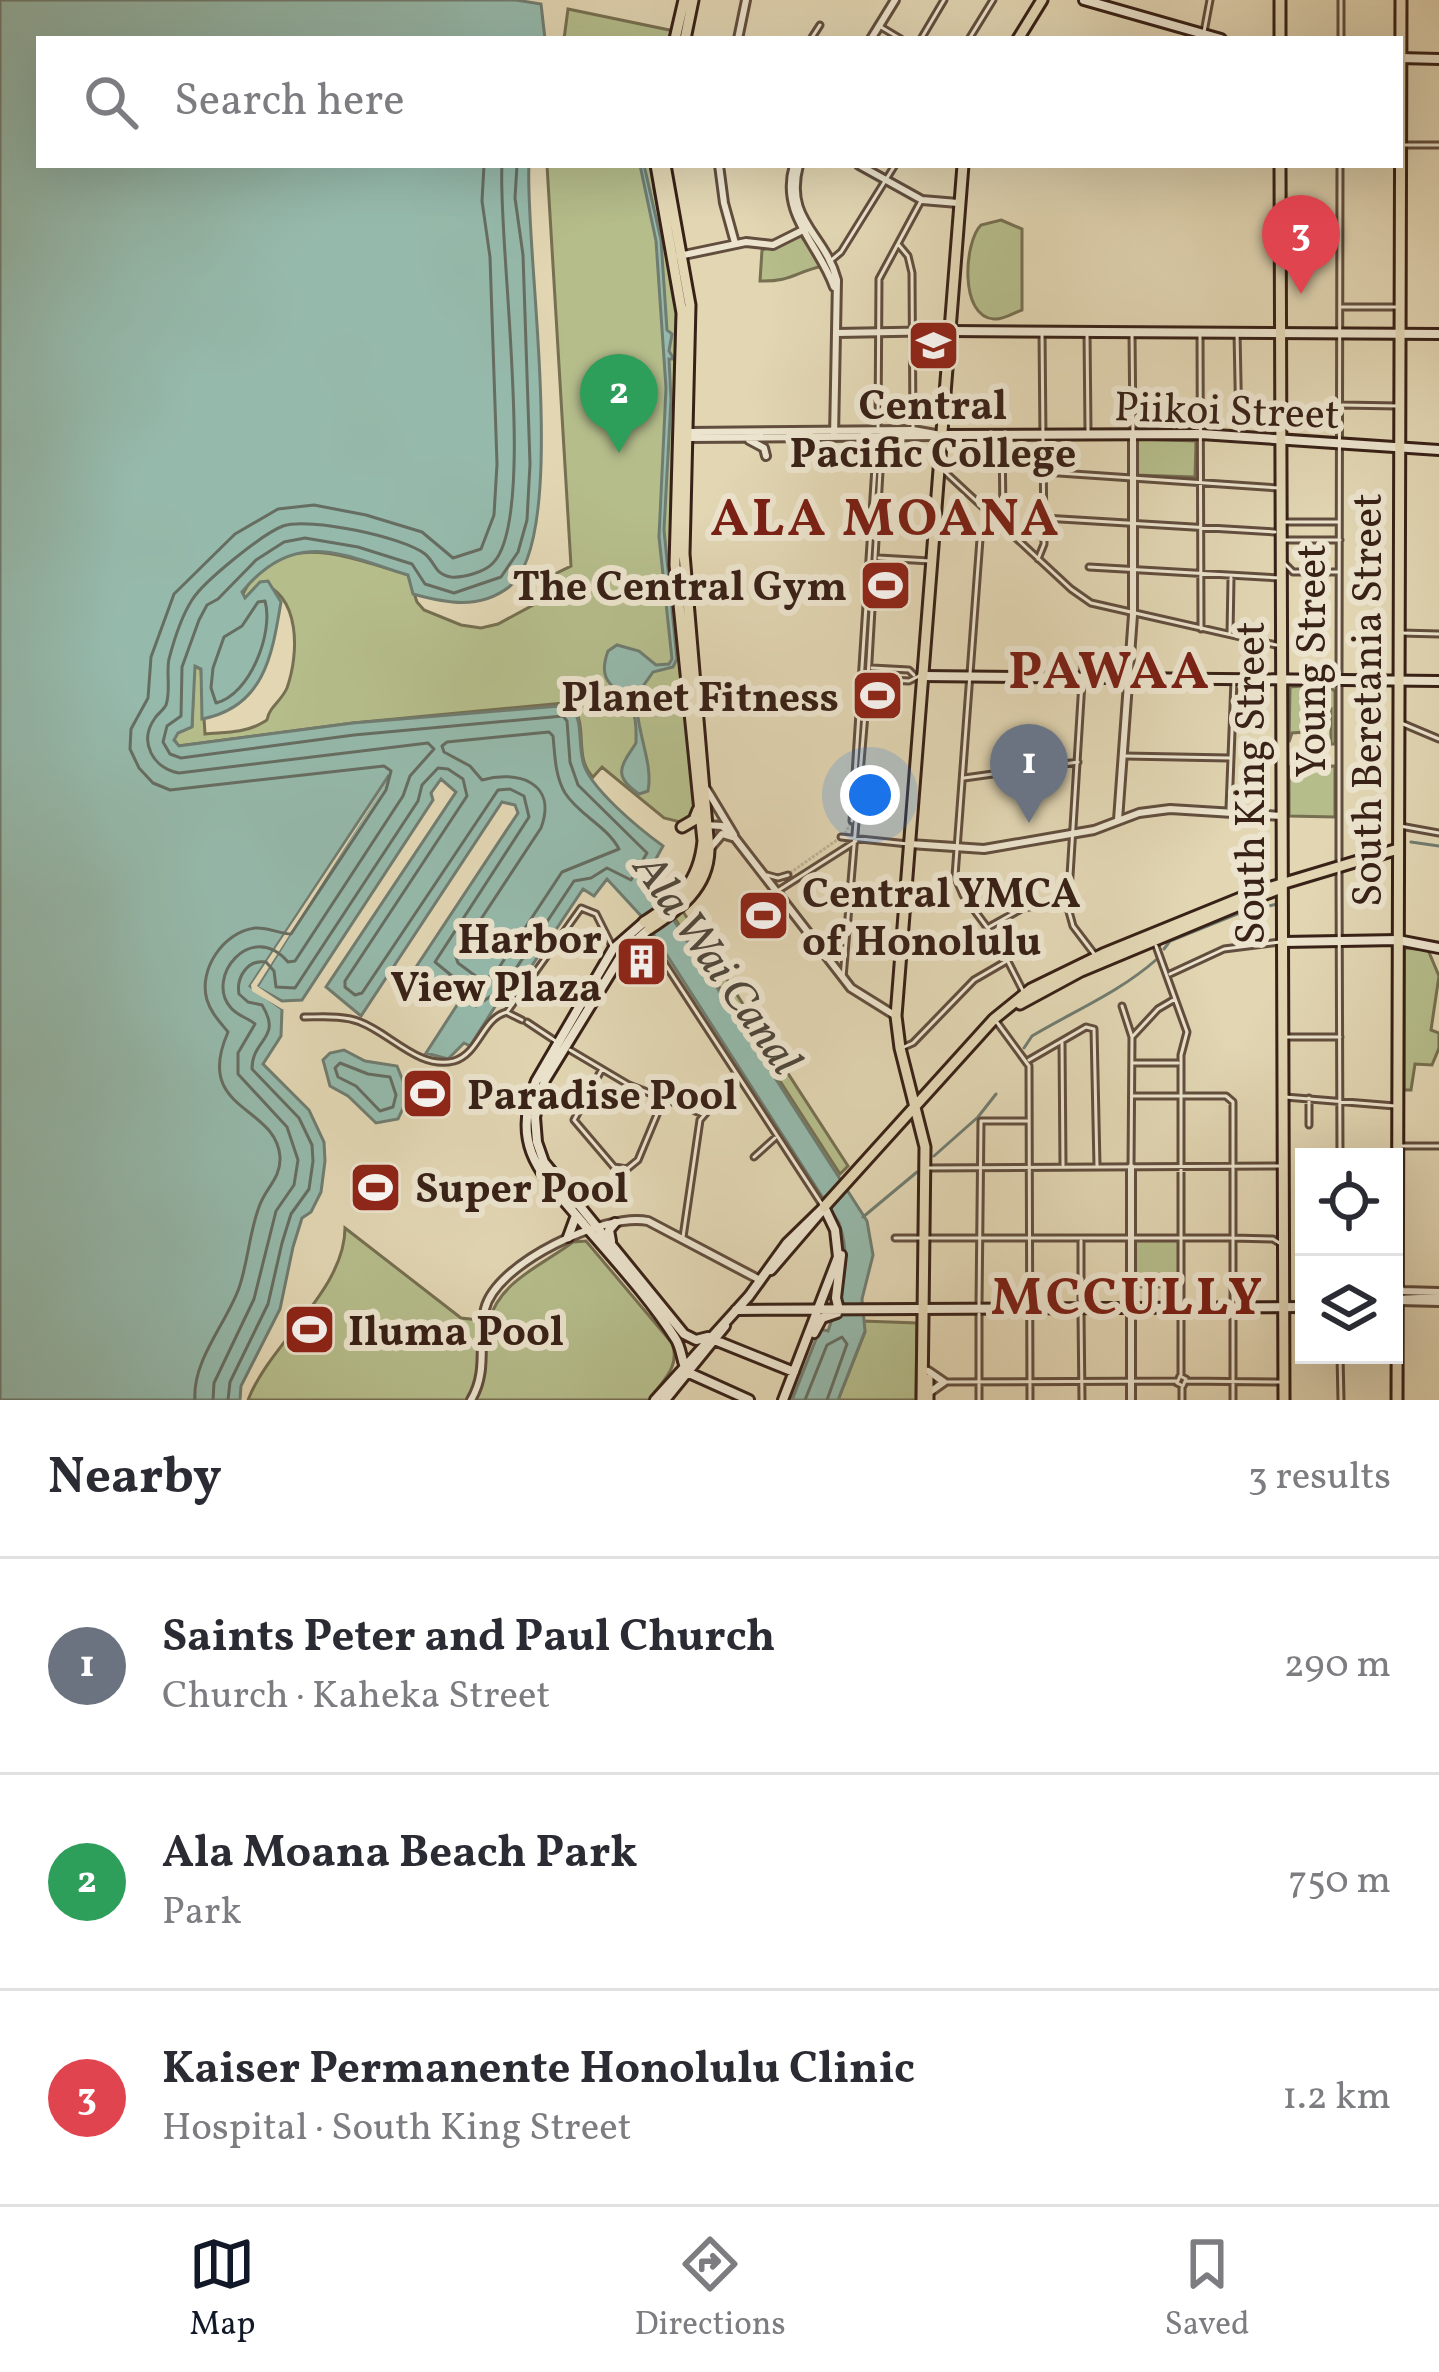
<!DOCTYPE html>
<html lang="en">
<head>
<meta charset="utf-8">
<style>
	body { margin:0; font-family:Vollkorn,serif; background:#f2f2f3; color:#2b2b33 }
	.controls { position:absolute; right:36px; bottom:36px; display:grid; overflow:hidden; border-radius:0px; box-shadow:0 12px 48px #0002 }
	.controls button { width:108px; height:108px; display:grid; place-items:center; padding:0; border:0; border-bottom:3px solid #e1e1e2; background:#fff; color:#2b2b33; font:60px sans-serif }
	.you { position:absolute; left:870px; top:795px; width:42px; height:42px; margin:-30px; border:9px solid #fff; border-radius:50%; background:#1a73e8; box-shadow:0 0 0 18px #1a73e833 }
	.badge { display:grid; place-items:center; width:78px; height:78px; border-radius:50%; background:#111827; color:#fff; font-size:39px; font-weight:700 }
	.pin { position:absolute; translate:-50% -99px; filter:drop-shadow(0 3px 6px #0008) }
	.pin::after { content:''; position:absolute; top:63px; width:42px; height:36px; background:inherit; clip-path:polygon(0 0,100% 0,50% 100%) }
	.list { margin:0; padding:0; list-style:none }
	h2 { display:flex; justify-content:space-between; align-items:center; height:156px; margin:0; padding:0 48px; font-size:51px }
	h2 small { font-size:39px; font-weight:400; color:#7c7c81 }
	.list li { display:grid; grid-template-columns:78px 1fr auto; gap:36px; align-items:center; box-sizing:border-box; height:216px; padding:0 48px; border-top:3px solid #e1e1e2 }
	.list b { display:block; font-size:45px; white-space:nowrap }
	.list p { margin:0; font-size:39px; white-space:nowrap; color:#7c7c81 }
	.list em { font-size:39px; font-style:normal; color:#7c7c81 }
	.icon { flex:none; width:66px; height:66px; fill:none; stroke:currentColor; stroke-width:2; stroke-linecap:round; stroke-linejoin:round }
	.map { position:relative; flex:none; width:1439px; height:1400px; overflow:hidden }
	.search { position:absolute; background:#fff; box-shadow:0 12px 48px #0002; left:36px; right:36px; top:36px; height:132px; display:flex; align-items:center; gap:30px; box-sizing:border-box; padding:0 42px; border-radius:0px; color:#7c7c81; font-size:45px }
	.sheet { height:804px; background:#fff }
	nav { display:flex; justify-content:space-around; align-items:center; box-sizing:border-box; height:168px; border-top:3px solid #e1e1e2; background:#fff; font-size:33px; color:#7c7c81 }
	nav a { display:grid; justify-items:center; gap:6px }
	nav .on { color:#111827 }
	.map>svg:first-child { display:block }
	.green { fill:#b5bd8b; stroke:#766f51; stroke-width:3 }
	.water { fill:#95b9ab; stroke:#707c70; stroke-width:3 }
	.pier { fill:#e2d6b3 }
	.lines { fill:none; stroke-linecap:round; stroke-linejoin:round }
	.shore { stroke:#666d61; stroke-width:3 }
	.stream { stroke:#707c70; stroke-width:3 }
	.minor-tunnel { stroke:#c0b294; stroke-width:3; stroke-dasharray:3 1.5; stroke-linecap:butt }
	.minor-casing { stroke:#624e3e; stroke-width:9 }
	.tertiary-casing { stroke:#624e3e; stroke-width:12 }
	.secondary-casing { stroke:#382117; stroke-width:14 }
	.primary-casing { stroke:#382117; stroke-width:15 }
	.minor { stroke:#ece4ce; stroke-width:3 }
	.tertiary { stroke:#ece4ce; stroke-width:6 }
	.secondary { stroke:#ece4ce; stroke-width:8 }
	.primary { stroke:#e2d6b3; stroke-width:9 }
	.labels { text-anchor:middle; stroke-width:12; stroke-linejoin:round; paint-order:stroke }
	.poi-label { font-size:42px; font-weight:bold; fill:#382117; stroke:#ece4ce; text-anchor:start }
	.street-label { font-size:42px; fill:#382117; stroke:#ece4ce }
	.water-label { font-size:45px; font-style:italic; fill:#4f473c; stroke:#ece4ce }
	.district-label { font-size:54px; font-weight:bold; letter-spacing:3px; fill:#7a1f14; stroke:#ece4ce }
</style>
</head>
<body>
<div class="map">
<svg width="1439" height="1400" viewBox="0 0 1439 1400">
	<rect width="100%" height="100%" fill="#e2d6b3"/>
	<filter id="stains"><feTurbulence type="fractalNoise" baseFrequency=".00167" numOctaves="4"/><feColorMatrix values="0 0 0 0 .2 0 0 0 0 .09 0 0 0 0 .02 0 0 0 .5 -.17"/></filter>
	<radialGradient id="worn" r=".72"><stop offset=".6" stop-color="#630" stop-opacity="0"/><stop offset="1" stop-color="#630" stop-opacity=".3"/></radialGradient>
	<path class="green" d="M568,9L674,31L672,39H564Z
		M547,165H653L654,189L677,300L671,562L696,797L691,818L684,823L664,818L602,767L593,777C573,757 589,727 572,705L564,703L353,723L178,746L174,739L177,733L192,726L194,666L201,669L205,734C223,732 244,733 260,724C272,718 264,721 271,710C276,703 283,697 287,688C299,654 301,595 260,583L245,599L242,596C275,525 352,558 408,575L417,602L424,610L461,625L481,628L498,624L535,604L555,574L571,566Z
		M1001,220L1022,229V310C1013,313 1004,320 994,319C959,317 964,242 981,225Z
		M801,236L823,266C795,272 791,282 760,281L762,250Z
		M1136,439L1196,441L1195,477L1135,475Z
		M1328,684L1335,692V744H1331V709L1323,710V716H1305V732L1292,733L1289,742L1290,687Z
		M1335,766V817L1289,816V767Z
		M682,910L848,1166L840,1174L674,917Z
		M1404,948L1428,950L1439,976L1431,1030L1439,1033V1048L1432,1065L1415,1064L1411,1090H1404Z
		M345,1228L461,1318L489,1321C500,1281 541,1266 573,1242L586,1241L672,1343C681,1367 662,1381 649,1400H248C270,1343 345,1290 345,1228Z
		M1180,1239V1287H1133L1132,1240Z
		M862,1321L917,1323L916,1400H838L865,1332Z"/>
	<path class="water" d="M0,0H516L541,4L545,39H39V165H529C524,246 571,539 509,587C479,610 446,603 413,594L408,575C341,554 294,528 242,592L245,598L260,582L268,581L281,602C272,656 264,707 202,719L201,669L195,666L192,727L178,733L174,740L179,746L353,723L572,705C583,723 578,742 583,762C589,788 641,830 663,846L646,877L867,1221L873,1255L862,1299L865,1331L838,1400H792L820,1329L828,1331C841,1293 853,1263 839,1223L643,918L607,879L594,896L583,889L507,1003L498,1002L470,1046L464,1043L448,1059L426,1053L461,999L416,967L518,813L515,805L502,802L361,1016L326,987L456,792L441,779L431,793L433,800L302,1000L282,1001L257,987L389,775L250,986L282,1009L281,1036L263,1064L309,1110L324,1142L325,1161L321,1192L311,1212L302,1218L293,1247L280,1309L241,1386L240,1400H0Z
		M640,165H644L661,240L667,330L672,334L669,351L674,359H669L671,399L664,530L677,659L673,667L653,672C649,678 640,689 638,696C633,726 654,761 648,791L639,794C611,775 622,765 636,743C636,734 637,721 633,712C624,686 594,689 608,651L617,645L639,651L656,665L669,664L672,659L659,537L666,388L656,241Z
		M344,1050L365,1061L397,1066L409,1096L398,1119L376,1123L348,1096L330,1086L323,1060L330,1053Z"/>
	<path class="pier" d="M391,775L257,986L289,1008V1011L282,1009L252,991L251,985Z"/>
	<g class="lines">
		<path class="shore" d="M258,602L265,601C274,632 250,695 216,703L211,688L213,668L224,637L242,626Z
			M549,732L553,736C555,756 555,776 565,793C579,815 607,826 619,849L562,872L494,975L481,980L458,963L456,957L541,828C558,782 517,770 482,780L470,766L444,752L442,746L447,742Z
			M340,1063L368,1074L390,1077L396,1095L393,1107L380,1111L356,1086L338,1077L335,1068Z
			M195,1400C192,1361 226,1324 239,1288C248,1262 249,1234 259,1207C265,1188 281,1179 280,1157C276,1104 193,1112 228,1032C220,1022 211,1013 207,1000C198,970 223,932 255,928C268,927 280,934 291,934L386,790L391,771L384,766L170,790L153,783L139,768L130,749L131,729L148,698L151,657L174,594L235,534L278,509L314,505L366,515L422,532L453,558L481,549L494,515L497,464L490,257L482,201L484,165
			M213,1400L214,1383L254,1299L276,1211L294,1185L298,1160L287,1127L238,1074V1053L255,1024C248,1018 238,1016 231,1008C204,978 251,919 288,962L295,961L403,796L410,776L434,749L428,743L179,773C153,768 138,742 155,718C157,715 165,708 166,705C171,691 166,674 169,659C174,640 181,617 192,600C203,582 262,534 283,526C310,517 403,537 425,554C436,563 434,574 451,577C463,578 485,572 493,563C538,518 497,239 502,165
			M228,1400L230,1382L268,1304L282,1243L291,1214L309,1189L313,1161L312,1145L299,1118L252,1069C252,1038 283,1039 262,1005L248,1002L239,994C236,977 248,959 266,962L274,971L276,987L295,988L418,801L422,785L438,768L448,769L463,779L467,796L345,981V987L355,995L362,993L498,790L510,789L524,796L529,817L435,962L468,989L476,1006L503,988L574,881L591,878L607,868L631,880L647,853L578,785L570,762L567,721L563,716L354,735L181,758L170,754L163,742L167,726L181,716L182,667L199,620L207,605L218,599L256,560L284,542L305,538L358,547L412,564L425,584L454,593L501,577L518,552L527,520L530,464L523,255L515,198L517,165
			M805,1400L827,1345L842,1337L847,1344L827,1400"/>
		<path class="stream" d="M1411,842L1439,846
			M1164,949L1170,941L1237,914L1277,904
			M1024,1048L1032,1036C1074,1011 1120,992 1157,959
			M934,1156L978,1117L996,1094
			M863,1217L917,1172"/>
		<path class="minor-tunnel" d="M790,873L844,835L851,823"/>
		<defs>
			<path id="minor" d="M1341,0V39
				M881,27L901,39
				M1204,32L1210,0
				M811,39L820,25
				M921,39L944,0
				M969,39L993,0
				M1402,145H1439
				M898,244L908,256L912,273L913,429
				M829,262L841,252L895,165
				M1342,307H1399
				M1087,333L1088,431
				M1200,333L1201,629
				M1237,333L1239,431
				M1132,334L1133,433
				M1342,405L1398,406
				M1134,406H1196
				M878,427L879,279L921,201
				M1002,437L1003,513L980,539L955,876L963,895L998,942L1023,991
				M945,472L1071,589L1091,603L1276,645
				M1044,472L1279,488
				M1044,518L1275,532
				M1282,522H1338
				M1283,540H1340
				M879,558L930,561
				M1038,559L1044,544L1042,332
				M1285,564L1293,572H1338
				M1089,567L1280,578
				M1401,633L1439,634
				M1230,634L1231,578
				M1083,666L1068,908L1073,926L1095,955
				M872,668L909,670L914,675
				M1339,675L1340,165
				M870,679L909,681L919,676
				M1401,723L1439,739
				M1125,756L1229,758
				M964,778L1078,762
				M1229,809L1234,680
				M852,821L877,436
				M1400,826L1439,833
				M841,837L908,844
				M1339,861V685
				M1339,871L1340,1157
				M767,875L778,878L788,875
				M779,890L856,841
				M989,927L1023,908L1068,900
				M1156,946L1187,1032L1181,1055V1376
				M654,947L823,1206
				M1170,974L1224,949L1280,942
				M843,978L868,678L882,437
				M1122,1006L1132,1037L1131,1166
				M508,1013L522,1020
				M304,1017C321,1017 344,1015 360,1022C390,1033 419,1070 454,1061C480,1053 482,1018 507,1012L581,908L596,914L613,948
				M996,1021L1029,1066L1030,1400
				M527,1022L557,1042
				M1133,1036L1158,1009L1175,999
				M1285,1037H1340
				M1062,1043L1063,1165
				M904,1047L913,1043L974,980L1005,962
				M570,1050L629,1085L703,1114
				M1029,1060L1086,1027L1094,1029L1097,1166
				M1133,1063H1178
				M602,1069L574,1120L614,1167L627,1169L638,1160L663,1100
				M1132,1096H1226L1233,1102V1400
				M1285,1097L1395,1106
				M1309,1125V1098
				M1400,1146H1439
				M754,1157L775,1138
				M926,1168L1281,1166
				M683,1237L700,1120L738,1076
				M895,1238H1233L1273,1239L1281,1244
				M1081,1303V1241
				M979,1305L981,1121H1027
				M1081,1313L1082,1400
				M979,1314V1400
				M1340,1355L1341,1400
				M1180,1376L1186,1379L1183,1386L1177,1383Z
				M1186,1381L1281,1382
				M945,1382L1176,1381
				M1182,1388V1400"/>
			<path id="tertiary" d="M738,39L746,0
				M871,39L895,0
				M719,165L724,203L735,243
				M794,165C779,215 819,244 834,287
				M799,165C784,221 825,233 837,280L834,437
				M859,165L922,200L958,203
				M679,256L746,242L773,245L807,228
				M836,333L949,331
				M688,432L913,430L941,435
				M688,438L938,436
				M749,440L764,448L766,456
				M707,790L734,835
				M1118,820L1133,615V435
				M705,825L722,826L735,838L851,988L896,1016
				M910,844L984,849L1094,830L1139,813L1170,809L1282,816
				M711,847L722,834L732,837
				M1397,1286L1403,1291L1439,1292
				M1399,1299L1439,1297
				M1399,1301L1439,1302
				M928,1371L944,1382L930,1392
				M471,1400C489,1370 477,1341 485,1309C496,1263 605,1212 648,1221L760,1280
				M1131,1400V1167"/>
			<path id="secondary" d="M1084,0L1221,39
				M1400,58L1439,59
				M949,331L1439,334
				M941,435L1201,434L1439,450
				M922,676L1439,681
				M644,922L613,949L536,1081C508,1151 546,1178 587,1228C617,1263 650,1299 675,1338C682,1348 681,1361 687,1372L749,1400
				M649,929L624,951L545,1080L535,1117L537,1142L544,1162L684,1334L696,1340L708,1337
				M1283,942L1398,940L1439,948
				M568,1237L575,1218
				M611,1241L609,1230L615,1223
				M771,1270L820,1213
				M838,1306L836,1298L841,1255
				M736,1310L1304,1307
				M814,1333L822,1318L837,1313
				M712,1339L794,1372
				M655,1400L749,1296L787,1243L824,1207
				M665,1400L725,1326
				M783,1400L838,1257L835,1230L824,1207"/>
			<path id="primary" d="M1280,0V39
				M675,39L684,0
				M685,39L693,0
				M1018,39L1042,0
				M1280,165L1284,1400
				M682,827L694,820L698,810
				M644,922C679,900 699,883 703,841L675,565L682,313L656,165
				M649,929C679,909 708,889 709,850L684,554L690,305L665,165
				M1020,1004L1081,971L1278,889
				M824,1207L994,1019L1031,989L1103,954L1258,891L1398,849
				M928,1379V1400
				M922,1400L925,1147L900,1048L896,1016L963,165
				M1397,1400L1401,0"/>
		</defs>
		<use href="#minor" class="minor-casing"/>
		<use href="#tertiary" class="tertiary-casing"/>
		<use href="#secondary" class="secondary-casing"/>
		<use href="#primary" class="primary-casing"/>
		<use href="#minor" class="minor"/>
		<use href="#tertiary" class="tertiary"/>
		<use href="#secondary" class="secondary"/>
		<use href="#primary" class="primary"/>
	</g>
	<defs>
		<symbol id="university-square" viewBox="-11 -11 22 22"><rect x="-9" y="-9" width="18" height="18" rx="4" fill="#8f2418" stroke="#ece4ce"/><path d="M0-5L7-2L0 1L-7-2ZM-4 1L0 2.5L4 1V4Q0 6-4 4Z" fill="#fff"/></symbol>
		<symbol id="stadium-square" viewBox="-11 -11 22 22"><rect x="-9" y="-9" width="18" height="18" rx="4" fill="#8f2418" stroke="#ece4ce"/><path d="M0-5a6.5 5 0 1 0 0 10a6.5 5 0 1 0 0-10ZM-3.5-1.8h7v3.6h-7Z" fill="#fff"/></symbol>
		<symbol id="building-square" viewBox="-11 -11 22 22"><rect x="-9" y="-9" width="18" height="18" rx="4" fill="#8f2418" stroke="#ece4ce"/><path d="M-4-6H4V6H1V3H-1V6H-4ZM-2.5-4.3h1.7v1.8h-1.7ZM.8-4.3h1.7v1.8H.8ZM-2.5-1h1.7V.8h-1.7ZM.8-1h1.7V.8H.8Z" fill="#fff"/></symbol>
	</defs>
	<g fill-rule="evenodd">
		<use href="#university-square" x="904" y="316" width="59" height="59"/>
		<use href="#stadium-square" x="856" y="556" width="59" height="59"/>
		<use href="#stadium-square" x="848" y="666" width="59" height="59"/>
		<use href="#stadium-square" x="734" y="886" width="59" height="59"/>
		<use href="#building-square" x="612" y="932" width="59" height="59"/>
		<use href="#stadium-square" x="398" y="1064" width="59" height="59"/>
		<use href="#stadium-square" x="346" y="1158" width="59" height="59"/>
		<use href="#stadium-square" x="280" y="1300" width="59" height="59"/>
	</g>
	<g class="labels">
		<g class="poi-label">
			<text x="933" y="419" text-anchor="middle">Central<tspan x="933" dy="48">Pacific College</tspan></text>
			<text x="847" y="600" text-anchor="end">The Central Gym</text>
			<text x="839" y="711" text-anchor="end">Planet Fitness</text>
			<text x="802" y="907">Central YMCA<tspan x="802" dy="48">of Honolulu</tspan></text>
			<text x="602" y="953" text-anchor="end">Harbor<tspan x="602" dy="48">View Plaza</tspan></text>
			<text x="467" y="1109">Paradise Pool</text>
			<text x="415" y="1202">Super Pool</text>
			<text x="348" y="1345">Iluma Pool</text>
		</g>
		<g class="street-label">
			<text transform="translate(1227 409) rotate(2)" y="15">Piikoi Street</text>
			<text transform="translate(1310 661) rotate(-90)" y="15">Young Street</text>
			<text transform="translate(1366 700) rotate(-90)" y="15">South Beretania Street</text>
			<text transform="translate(1249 783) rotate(-90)" y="15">South King Street</text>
		</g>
		<g class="water-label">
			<text transform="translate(719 963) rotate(55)" y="16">Ala Wai Canal</text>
		</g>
		<g class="district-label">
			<text x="886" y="535">ALA MOANA</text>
			<text x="1110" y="688">PAWAA</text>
			<text x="1128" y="1314">MCCULLY</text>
		</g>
	</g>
	<rect width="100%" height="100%" filter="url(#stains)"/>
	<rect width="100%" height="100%" fill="url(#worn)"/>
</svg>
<div class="controls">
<button><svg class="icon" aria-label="locate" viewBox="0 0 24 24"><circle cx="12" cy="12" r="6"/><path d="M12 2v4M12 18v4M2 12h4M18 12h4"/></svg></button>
<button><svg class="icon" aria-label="layers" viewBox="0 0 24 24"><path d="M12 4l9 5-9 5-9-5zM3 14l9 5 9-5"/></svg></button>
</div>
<div class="you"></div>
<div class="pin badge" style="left:1029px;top:823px;background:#6b7280">1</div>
<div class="pin badge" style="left:619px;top:453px;background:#2e9e5b">2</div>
<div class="pin badge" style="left:1301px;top:294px;background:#e0444e">3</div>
<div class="search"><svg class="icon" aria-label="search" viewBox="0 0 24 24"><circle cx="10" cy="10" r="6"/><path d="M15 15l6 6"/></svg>Search here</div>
</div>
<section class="sheet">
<h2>Nearby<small>3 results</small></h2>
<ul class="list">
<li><span class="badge" style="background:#6b7280">1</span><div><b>Saints Peter and Paul Church</b><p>Church · Kaheka Street</p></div><em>290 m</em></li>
<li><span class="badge" style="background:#2e9e5b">2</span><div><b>Ala Moana Beach Park</b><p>Park</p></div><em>750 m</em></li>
<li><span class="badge" style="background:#e0444e">3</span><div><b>Kaiser Permanente Honolulu Clinic</b><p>Hospital · South King Street</p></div><em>1.2 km</em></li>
</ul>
</section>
<nav>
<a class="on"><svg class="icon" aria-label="map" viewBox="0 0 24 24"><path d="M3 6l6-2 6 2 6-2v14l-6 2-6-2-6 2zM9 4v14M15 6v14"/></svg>Map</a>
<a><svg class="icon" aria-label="directions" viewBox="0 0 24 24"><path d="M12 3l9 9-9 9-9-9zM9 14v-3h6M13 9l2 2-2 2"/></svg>Directions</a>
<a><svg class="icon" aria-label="saved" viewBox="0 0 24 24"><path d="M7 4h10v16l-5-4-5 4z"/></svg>Saved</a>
</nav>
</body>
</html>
